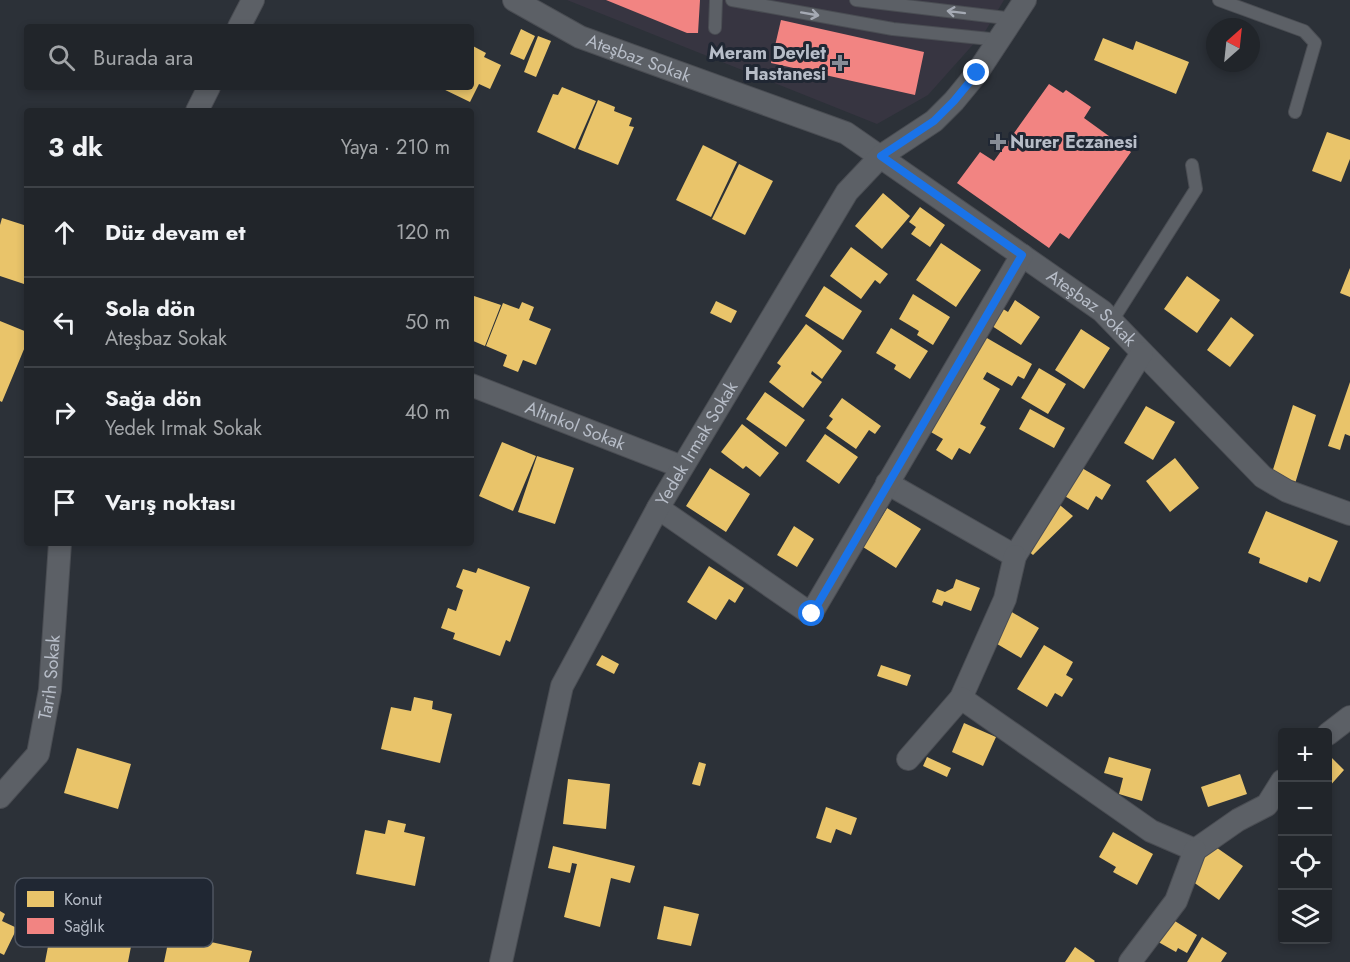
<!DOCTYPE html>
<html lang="tr">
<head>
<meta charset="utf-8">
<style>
	body { margin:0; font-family:Jost,sans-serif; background:#292d32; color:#f1f3f6 }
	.controls { position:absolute; right:18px; bottom:18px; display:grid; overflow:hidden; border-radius:6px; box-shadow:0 3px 9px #0003 }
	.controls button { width:54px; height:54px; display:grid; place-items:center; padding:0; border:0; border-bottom:2px solid #3e4247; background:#21252a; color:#f1f3f6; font:30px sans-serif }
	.compass { position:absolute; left:1206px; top:18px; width:54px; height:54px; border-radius:50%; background:#21252a; box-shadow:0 3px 9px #0003; rotate:27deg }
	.stop { position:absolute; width:18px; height:18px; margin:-14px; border:4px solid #1a73e8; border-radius:50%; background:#fff }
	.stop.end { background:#1a73e8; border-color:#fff; box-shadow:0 2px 6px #0008 }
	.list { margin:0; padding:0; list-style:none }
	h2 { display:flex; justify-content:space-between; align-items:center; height:78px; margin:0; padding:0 24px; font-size:26px }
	h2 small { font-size:20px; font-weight:400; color:#a2a5a8 }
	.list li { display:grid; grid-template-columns:39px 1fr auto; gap:18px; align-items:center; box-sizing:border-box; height:90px; padding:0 24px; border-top:2px solid #3e4247 }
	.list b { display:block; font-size:22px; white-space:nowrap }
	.list p { margin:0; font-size:20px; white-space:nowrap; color:#a2a5a8 }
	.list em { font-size:20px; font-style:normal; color:#a2a5a8 }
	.icon { flex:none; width:33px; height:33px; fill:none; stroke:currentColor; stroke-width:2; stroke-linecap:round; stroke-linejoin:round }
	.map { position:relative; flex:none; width:1350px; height:962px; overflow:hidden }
	.search { position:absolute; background:#21252a; box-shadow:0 3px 9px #0003; left:24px; top:24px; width:450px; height:66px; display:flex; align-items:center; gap:15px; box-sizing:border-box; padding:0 21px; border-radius:6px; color:#a2a5a8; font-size:22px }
	.panel { position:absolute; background:#21252a; box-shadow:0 3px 9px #0003; left:24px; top:108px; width:450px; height:438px; border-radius:6px }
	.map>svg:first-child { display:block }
	.medical { fill:#373541 }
	.homes { fill:#e9c46a }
	.health { fill:#f28482 }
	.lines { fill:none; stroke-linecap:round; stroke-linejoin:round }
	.lane-casing { stroke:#4a4d53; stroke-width:14 }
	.street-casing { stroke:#4a4d53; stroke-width:24 }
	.lane { stroke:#5c6066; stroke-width:12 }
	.street { stroke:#5c6066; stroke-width:22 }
	.oneway { stroke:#a5aab4 }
	.route { stroke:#1a73e8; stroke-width:8 }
	.poi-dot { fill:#868c96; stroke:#202733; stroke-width:2 }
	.labels { text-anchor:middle; stroke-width:6; stroke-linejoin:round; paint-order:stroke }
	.poi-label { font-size:18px; font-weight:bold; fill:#b7bdc8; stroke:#202733; text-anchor:end }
	.street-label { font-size:18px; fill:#b7bdc8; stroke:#202733 }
	.key { fill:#202733; stroke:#4d5460; stroke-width:1.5 }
	.key-label { font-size:16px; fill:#b7bdc8 }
</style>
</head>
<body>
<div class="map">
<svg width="1350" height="962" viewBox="0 0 1350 962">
	<rect width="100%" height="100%" fill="#2c3138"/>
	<path class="medical" d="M567,0H1004L986,30L928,95L877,124Z"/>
	<path class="homes" d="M521,29L535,36L524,60L510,54Z
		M538,36L551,41L536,77L524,72Z
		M1103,38L1133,50L1136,41L1189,62L1176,94L1094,60Z
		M471,45L486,53L484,57L501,65L490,89L479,84L470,102L439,87H471Z
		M562,87L596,101L575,149L537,132L553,94L558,95Z
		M598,100L615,107L614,111L632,118L629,126L634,127L618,165L578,149Z
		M1327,132L1350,140V159L1341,182L1312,171Z
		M703,145L737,162L711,217L676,200Z
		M739,164L773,181L745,235L712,219Z
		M883,193L910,216L882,249L855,226Z
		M920,207L945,225L930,247L911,234L916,227L909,222Z
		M2,218L27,226V285L0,276V225Z
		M941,243L981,270L956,307L916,280Z
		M851,247L888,274L880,284L875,280L861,299L830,276Z
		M1350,268V297L1340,293Z
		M1187,276L1220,300L1197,333L1164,309Z
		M824,286L862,311L843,340L805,316Z
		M913,294L950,317L933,345L917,335L919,331L899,319Z
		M471,295L501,305L485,346L471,340Z
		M1015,300L1040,317L1021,345L989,324L1000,307L1008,312Z
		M716,301L737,311L731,323L710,313Z
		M522,302L534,307L529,320L551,329L536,365L523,360L518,372L503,366L507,355L486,346L503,303L519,309Z
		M1231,317L1254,335L1230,367L1207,350Z
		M0,321L27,332V342L2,402L0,401Z
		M806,324L842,351L822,379L812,371L811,374L822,382L803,408L769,382L781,366L777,363Z
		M891,328L928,351L910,379L894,369L896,365L876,353Z
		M1081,329L1110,348L1084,389L1055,370Z
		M980,334L1032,364L1024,379L1018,376L1012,386L987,372L983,379L1000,389L980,424L986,427L970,454L959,448L952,460L936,450L943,439L929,431Z
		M1039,368L1066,384L1048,414L1021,398Z
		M1350,382V436L1345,434L1340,450L1328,446Z
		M765,392L805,420L786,447L746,419Z
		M842,398L881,426L875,434L869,430L856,449L826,428L833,419L829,416Z
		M1293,405L1316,415L1294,487L1271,476Z
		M1146,406L1175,422L1153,460L1124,443Z
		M1030,409L1065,428L1054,448L1019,429Z
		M742,424L779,453L760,477L746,466L743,469L721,452Z
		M825,434L858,457L839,484L806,461Z
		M502,442L536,456L513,511L479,496Z
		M537,456L574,468L555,524L518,512Z
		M1175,458L1199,488L1170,512L1146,481Z
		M1075,464L1111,485L1102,500L1096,496L1088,510L1058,492Z
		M710,468L750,494L726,532L686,506Z
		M1055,501L1073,516L1033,555L1026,549Z
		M887,508L921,529L896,568L863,547Z
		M1266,511L1338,541L1320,582L1309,577L1307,583L1259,563L1260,558L1248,553Z
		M794,526L814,539L797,567L777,555Z
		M709,566L744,588L735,603L729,599L716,620L687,602Z
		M478,568L530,587L510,642L506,640L500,656L453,639L455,633L441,628L448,608L456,611L463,590L456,587L463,569L476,573Z
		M956,579L980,588L971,611L944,601L942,606L932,602L937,589L945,592L953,588Z
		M1010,611L1039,628L1021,658L992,641Z
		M1044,645L1073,662L1066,675L1073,679L1062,697L1055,693L1047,707L1017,689Z
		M602,655L619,664L614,674L596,665Z
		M881,665L911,675L907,686L877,676Z
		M414,697L433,701L432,709L452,714L440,763L381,749L391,707L411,711Z
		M964,723L996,737L983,766L952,752Z
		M77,748L131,764L118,809L64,793Z
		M1328,754L1344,770L1328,788Z
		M927,757L951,768L947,777L923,766Z
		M1109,757L1151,769L1142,801L1119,794L1123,778L1104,773Z
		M699,762L706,764L700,786L692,784Z
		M1240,774L1247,794L1208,807L1201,787Z
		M568,779L610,784L606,829L563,824Z
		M826,807L857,818L851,835L836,829L831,843L816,838Z
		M388,820L406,824L404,832L425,837L415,886L356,874L365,830L385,834Z
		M1113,832L1153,854L1137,885L1113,872L1116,867L1099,857Z
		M1210,843L1243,866L1219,900L1186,877Z
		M553,846L635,866L630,883L611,878L600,927L564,917L577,864L572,863L570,873L548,868Z
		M664,906L699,914L691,946L657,939Z
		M0,911L5,914L2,921L17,928L4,955L0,953Z
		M54,915L134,931L128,962H45Z
		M1167,916L1197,935L1187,953L1178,948L1176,952L1153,939Z
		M170,933L252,951L249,962H164Z
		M1202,937L1227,953L1221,962H1187Z
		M1075,947L1095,961L1094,962H1065Z"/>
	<path class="health" d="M606,0H700L698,33H687Z
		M781,20L924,52L915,95L771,63Z
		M1049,84L1063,93L1066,90L1091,107L1084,118L1131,152L1069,239L1060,233L1049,248L957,183L980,152L994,161Z"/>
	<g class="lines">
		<defs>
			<path id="lane" d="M732,0L893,29L1000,40
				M856,0L1014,19
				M1219,0L1304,31L1315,43L1295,112
				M715,28L716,0
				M1112,321L1196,189L1192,165"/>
			<g id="street">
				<path id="s1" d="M514,0L580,37L846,133L1102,311L1263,477L1287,491L1350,514"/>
				<path d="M239,27L253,0"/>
				<path d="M197,111L209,87"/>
				<path id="s2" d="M471,385L682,467"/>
				<path d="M887,483L1015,556L1142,353"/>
				<path d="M658,508L811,614L1022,255"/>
				<path d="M961,698L1005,599L1015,556"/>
				<path d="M1328,734L1350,717"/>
				<path d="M908,759L961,698L1151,831L1195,850L1238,820L1267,805L1282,781"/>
				<path id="s3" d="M0,797L38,754L50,690L60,543"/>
				<path id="s4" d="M501,962L562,686L658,508L847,192L881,156L934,121L954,101L977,73L1025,0"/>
				<path d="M1130,962L1176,901L1195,850"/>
			</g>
		</defs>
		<use href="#lane" class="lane-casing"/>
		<use href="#street" class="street-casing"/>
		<use href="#lane" class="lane"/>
		<use href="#street" class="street"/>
	</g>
	<defs><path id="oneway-shaft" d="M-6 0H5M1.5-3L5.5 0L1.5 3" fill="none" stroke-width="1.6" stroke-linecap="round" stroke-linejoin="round" transform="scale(1.5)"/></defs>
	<g class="oneway">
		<use href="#oneway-shaft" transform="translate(956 12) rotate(-173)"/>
		<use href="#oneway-shaft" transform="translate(810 14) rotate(10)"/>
	</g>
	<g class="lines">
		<path class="route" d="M812,614L1022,255L881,156L934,121L954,101L977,73"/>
	</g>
	<g class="poi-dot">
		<path d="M837 54h6v6h6v6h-6v6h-6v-6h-6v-6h6z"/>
		<path d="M995 133h6v6h6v6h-6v6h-6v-6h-6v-6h6z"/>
	</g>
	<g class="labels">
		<g class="poi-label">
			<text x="826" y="59">Meram Devlet<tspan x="826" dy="21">Hastanesi</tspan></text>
			<text x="1010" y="148" text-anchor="start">Nurer Eczanesi</text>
		</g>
		<g class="street-label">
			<text dy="6" stroke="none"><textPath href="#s1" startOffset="138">Ateşbaz Sokak</textPath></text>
			<text dy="6" stroke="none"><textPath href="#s1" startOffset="660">Ateşbaz Sokak</textPath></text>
			<text dy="6" stroke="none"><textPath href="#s2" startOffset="112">Altınkol Sokak</textPath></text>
			<text dy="6" stroke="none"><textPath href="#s4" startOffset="560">Yedek Irmak Sokak</textPath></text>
			<text dy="6" stroke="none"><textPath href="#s3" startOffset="135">Tarih Sokak</textPath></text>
		</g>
	</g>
	<rect x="15" y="878" width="198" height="69" rx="9" class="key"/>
	<rect x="27" y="891" width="27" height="16" fill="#e9c46a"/>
	<rect x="27" y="918" width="27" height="16" fill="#f28482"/>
	<g class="key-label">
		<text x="64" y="905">Konut</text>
		<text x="64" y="932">Sağlık</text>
	</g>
</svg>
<div class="controls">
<button>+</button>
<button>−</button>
<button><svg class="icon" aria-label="locate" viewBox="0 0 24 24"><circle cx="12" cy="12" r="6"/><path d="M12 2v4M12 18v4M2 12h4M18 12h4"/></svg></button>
<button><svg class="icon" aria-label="layers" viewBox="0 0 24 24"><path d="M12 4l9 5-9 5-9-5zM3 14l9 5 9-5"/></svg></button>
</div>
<svg class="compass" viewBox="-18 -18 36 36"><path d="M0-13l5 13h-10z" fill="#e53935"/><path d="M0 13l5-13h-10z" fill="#a2a5a8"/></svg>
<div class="stop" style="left:812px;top:614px"></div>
<div class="stop end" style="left:977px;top:73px"></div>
<div class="search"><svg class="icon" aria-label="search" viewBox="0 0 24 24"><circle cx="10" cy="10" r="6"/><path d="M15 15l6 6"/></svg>Burada ara</div>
<section class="panel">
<h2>3 dk<small>Yaya · 210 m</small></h2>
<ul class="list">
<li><svg class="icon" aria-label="ahead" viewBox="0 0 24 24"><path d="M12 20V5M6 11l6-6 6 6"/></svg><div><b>Düz devam et</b></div><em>120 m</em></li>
<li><svg class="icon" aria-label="left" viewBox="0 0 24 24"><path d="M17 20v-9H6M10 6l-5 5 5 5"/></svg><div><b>Sola dön</b><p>Ateşbaz Sokak</p></div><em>50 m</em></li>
<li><svg class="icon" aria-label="right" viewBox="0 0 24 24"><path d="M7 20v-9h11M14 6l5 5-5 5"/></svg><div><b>Sağa dön</b><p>Yedek Irmak Sokak</p></div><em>40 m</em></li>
<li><svg class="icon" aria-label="arrive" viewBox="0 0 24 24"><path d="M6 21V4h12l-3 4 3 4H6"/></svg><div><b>Varış noktası</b></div></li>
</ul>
</section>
</div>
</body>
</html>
